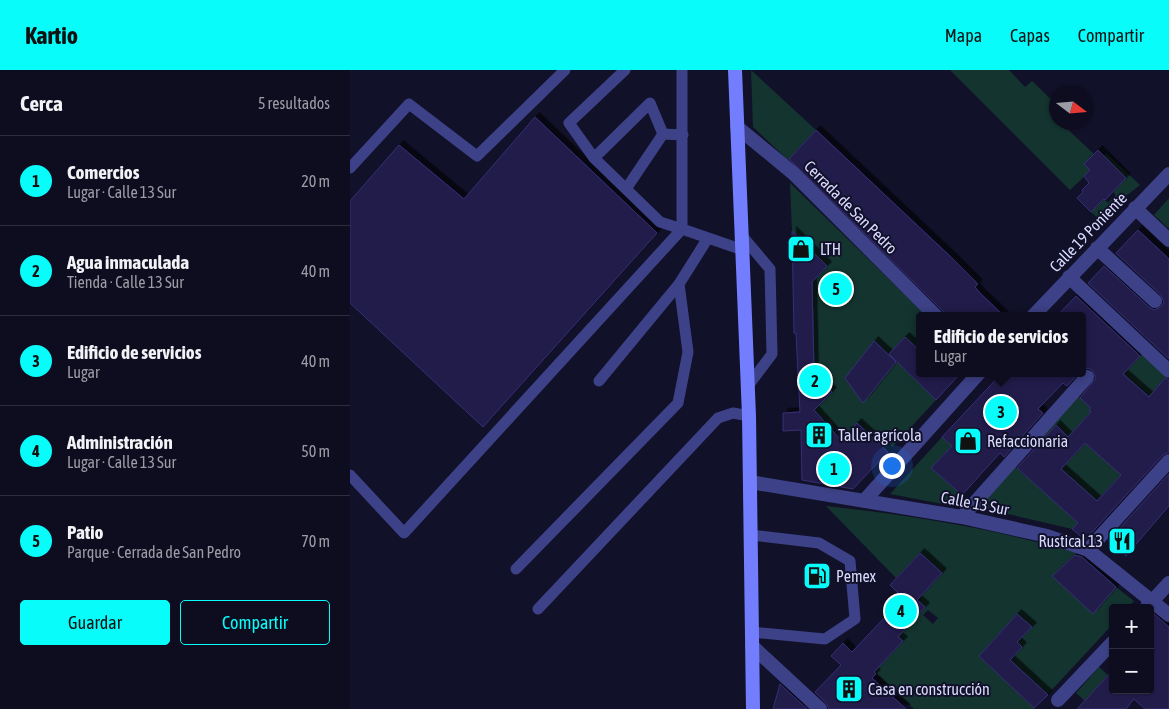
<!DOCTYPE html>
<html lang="es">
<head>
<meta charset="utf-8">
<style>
	body { margin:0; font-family:"Asap Condensed",sans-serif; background:#171629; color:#f1f3f6 }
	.controls { position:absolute; right:15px; bottom:15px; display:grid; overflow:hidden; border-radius:5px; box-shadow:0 1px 4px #0004 }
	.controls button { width:45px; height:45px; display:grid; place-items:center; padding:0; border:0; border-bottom:1px solid #2e2d3e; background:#0e0d20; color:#f1f3f6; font:25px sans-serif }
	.compass { position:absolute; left:699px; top:15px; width:45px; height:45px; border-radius:50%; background:#0e0d20; box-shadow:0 1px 4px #0004; rotate:106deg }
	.you { position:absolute; left:541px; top:395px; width:18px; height:18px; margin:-12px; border:4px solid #fff; border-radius:50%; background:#1a73e8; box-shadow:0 0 0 8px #1a73e833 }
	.badge { display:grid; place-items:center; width:32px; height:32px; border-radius:50%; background:#08fcfa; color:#111; font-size:16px; font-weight:700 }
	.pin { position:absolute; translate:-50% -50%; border:2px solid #fff; box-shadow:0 1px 5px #0006 }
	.popup { position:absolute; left:566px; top:242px; width:170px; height:65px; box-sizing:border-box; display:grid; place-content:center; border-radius:5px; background:#0e0d20; filter:drop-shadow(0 1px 4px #0005); font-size:16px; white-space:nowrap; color:#9b9ca5 }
	.popup b { font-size:19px; color:#f1f3f6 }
	.popup::after { content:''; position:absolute; left:50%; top:100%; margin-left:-10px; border:10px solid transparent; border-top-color:#0e0d20 }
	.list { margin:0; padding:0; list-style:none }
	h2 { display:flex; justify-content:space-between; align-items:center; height:65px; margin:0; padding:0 20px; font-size:21px }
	h2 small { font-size:16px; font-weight:400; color:#9b9ca5 }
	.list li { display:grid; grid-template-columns:32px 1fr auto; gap:15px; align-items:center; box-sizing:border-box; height:90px; padding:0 20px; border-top:1px solid #2e2d3e }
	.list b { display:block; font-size:19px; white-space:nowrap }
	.list p { margin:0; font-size:16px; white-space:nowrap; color:#9b9ca5 }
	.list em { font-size:16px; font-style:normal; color:#9b9ca5 }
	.actions { display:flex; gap:10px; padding:15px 20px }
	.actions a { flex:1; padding:11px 0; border:1px solid #08fcfa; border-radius:5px; text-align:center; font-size:18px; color:#08fcfa }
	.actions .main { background:#08fcfa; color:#111 }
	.map { position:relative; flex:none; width:819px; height:639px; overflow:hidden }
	header { display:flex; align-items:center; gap:30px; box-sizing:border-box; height:70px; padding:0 25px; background:#08fcfa; color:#111 }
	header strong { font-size:24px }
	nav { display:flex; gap:28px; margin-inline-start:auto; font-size:18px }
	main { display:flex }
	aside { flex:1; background:#0e0d20 }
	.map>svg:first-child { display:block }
	.green { fill:#14342f; fill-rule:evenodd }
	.building { fill:#211d4b; stroke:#362f76; fill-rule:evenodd; filter:url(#shadow) }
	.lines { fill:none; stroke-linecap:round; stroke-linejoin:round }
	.service { stroke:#3d4288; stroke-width:11 }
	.minor { stroke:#3d4288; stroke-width:14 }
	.secondary { stroke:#727efe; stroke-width:14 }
	.labels { text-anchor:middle; stroke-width:4; stroke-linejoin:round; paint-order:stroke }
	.street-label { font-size:16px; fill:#dadaff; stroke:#12112a }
	.poi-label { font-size:16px; fill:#dadaff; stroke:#12112a; text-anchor:start }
</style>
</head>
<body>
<header>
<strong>Kartio</strong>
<nav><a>Mapa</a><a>Capas</a><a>Compartir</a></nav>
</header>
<main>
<aside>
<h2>Cerca<small>5 resultados</small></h2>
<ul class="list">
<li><span class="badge">1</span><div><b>Comercios</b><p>Lugar · Calle 13 Sur</p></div><em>20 m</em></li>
<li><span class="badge">2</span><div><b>Agua inmaculada</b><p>Tienda · Calle 13 Sur</p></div><em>40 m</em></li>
<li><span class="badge">3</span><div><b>Edificio de servicios</b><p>Lugar</p></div><em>40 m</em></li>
<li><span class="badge">4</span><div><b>Administración</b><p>Lugar · Calle 13 Sur</p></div><em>50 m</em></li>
<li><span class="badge">5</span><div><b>Patio</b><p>Parque · Cerrada de San Pedro</p></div><em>70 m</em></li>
</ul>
<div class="actions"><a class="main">Guardar</a><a>Compartir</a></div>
</aside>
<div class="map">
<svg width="819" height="639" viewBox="0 0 819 639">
	<defs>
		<filter id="shadow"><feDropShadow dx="4.5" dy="-4.5" stdDeviation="0" flood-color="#0009"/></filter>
	</defs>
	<rect width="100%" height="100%" fill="#12112a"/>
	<path class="green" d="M401,0L466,60L438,90L403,57Z
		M600,0H659L675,17L682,11L706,34V38L701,43L706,49V52L711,53L744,84L740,99L756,83L790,115L771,130L751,151L741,142L754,129L758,133L766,125L763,122L776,108L755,87L720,120Z
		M440,113L577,246H570V275L567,278L555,267L545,278L586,330L538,382L508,353L492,369L464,340L482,322L448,285L463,269L462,212L477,196L442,161ZM524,272L546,292L513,332Z
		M819,128V159L804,145Z
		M793,282L818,304L799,327L798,332L819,351L722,459L628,437L664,396L679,409L688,400L706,416L698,425L707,434L726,413L683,374L727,325L741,338L740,341L754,353L757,351L763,356L756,364L737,346L723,362L750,386L782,350L777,345L783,338L773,328L776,325L768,317L772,313L776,317L781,311L773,304Z
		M592,367L602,376L581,398L612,425L603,436L540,424Z
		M476,436C561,445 645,459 727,483L703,506L743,543L766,517L784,531L778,538H763V554L697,625L660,590L672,577L667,572L682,557L667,544L629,586L685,639H564L503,582H543L553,571L545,563L550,558L553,561L558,556L553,550L570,532L568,529L592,503L570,483L546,508ZM578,540L588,548L583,554L573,545Z
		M749,597L758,605L740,625L755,639H744L726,623Z"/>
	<path class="building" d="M185,47L307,163L133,357L0,233V131L49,75L114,129Z
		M466,60L603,189L628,214L625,217L630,223L654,246H598L439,89Z
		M748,80L776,108L755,130L754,129L741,142L727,128L733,122L732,120L739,113L734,106L740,100L734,94Z
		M788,160L819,189V289L738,213L754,196L799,237L804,240L811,237L814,232L811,225L766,183Z
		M442,161L477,196L462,212L464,302L482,322L464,340L491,370L507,353L538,382L503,419L452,410L451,360L433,361V343L450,342L446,263H444Z
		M726,226L790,286L773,304L799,327L815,308L819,310V382L813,385L735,470L722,459L728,453L667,398L706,355L718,367L741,342L739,340L741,338L730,328L746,308L742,300L738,298L732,300V246H707ZM735,373L771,405L747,431L711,399Z
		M555,267L570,281V303H611L586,330L539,284Z
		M524,271L546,292L513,333L495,308Z
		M652,303H729L717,316L713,313L688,339L693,343L654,387L650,383L612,425L581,398L602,376L592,367Z
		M819,404V436L776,486L758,471Z
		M570,483L592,503L567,530L575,537L548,567L553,571L524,602L526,604L522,608L556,639H479L476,633L465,622L491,595L481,586L493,573L502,582L553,528L540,515Z
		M725,485L732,487L766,517L743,544L702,506Z
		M803,543L819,557V639H795L784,629L776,639H727L763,600V620H800V545Z
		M667,544L682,557L667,572L672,577L660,590L698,625L684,638L629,586Z
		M430,614L457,639H423Z"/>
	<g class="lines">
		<path class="service" d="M332,0V159L393,180
			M244,88L300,33L313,64L333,65
			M0,98L59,34L127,86L215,0
			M276,119L313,64
			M393,167L420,199L422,284L398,316
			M249,311L329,214
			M0,405L54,463L332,159L310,152L244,88L219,53L275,0
			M401,465L469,473L500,491L505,549L475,569L402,562
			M166,499L328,333L338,282L329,214L358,168
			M188,539L368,348L383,343L399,346"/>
		<path class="minor" d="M387,57L443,103L586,246
			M785,138L819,170
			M747,178L805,231
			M719,207L819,301
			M683,246L819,104
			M400,412L612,447L697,466L738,480L819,545
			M514,431L629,303
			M612,447L737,307
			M738,480L819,391
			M796,538L819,513
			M402,576L470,639
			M708,630L763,572"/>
		<path class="secondary" d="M385,0L399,346L403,639"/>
	</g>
	<defs>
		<symbol id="shop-square" viewBox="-11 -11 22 22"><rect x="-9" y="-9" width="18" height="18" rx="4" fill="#08fcfa" stroke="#12112a"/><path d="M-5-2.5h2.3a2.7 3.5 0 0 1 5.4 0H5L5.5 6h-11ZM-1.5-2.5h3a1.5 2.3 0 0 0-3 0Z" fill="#111"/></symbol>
		<symbol id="building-square" viewBox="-11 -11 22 22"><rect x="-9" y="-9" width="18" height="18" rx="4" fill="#08fcfa" stroke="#12112a"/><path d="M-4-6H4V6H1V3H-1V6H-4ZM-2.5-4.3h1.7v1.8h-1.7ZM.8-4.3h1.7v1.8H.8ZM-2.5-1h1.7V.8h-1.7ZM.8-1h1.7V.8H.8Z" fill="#111"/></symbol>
		<symbol id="restaurant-square" viewBox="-11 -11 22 22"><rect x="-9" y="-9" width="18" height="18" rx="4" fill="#08fcfa" stroke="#12112a"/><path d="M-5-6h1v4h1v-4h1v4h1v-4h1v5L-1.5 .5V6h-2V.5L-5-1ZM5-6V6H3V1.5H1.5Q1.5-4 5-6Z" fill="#111"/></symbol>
		<symbol id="fuel-square" viewBox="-11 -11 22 22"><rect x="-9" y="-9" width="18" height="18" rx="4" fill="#08fcfa" stroke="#12112a"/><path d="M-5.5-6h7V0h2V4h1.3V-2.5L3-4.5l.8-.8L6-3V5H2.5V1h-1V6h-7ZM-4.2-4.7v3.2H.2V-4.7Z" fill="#111"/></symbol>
	</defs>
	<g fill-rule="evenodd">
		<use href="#shop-square" x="435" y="163" width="32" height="32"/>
		<use href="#building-square" x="453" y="349" width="32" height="32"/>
		<use href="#shop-square" x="602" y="355" width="32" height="32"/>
		<use href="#restaurant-square" x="756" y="455" width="32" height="32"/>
		<use href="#fuel-square" x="451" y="490" width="32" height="32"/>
		<use href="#building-square" x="483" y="603" width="32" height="32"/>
	</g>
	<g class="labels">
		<g class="street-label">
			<text transform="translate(501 137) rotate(45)" y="6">Cerrada de San Pedro</text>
			<text transform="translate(738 162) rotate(-46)" y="6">Calle 19 Poniente</text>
			<text transform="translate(625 433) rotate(11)" y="6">Calle 13 Sur</text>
		</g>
		<g class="poi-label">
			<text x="470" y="185">LTH</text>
			<text x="488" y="371">Taller agrícola</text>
			<text x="637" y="377">Refaccionaria</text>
			<text x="753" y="477" text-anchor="end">Rustical 13</text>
			<text x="486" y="512">Pemex</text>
			<text x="518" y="625">Casa en construcción</text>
		</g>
	</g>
</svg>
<div class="controls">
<button>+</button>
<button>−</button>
</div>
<svg class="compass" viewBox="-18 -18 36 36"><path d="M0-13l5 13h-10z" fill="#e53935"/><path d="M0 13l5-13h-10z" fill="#9b9ca5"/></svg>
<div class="you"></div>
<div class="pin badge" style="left:484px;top:399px">1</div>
<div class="pin badge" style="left:465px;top:311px">2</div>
<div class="pin badge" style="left:651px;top:342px">3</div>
<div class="popup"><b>Edificio de servicios</b>Lugar</div>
<div class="pin badge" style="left:551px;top:541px">4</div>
<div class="pin badge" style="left:486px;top:219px">5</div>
</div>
</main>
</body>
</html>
